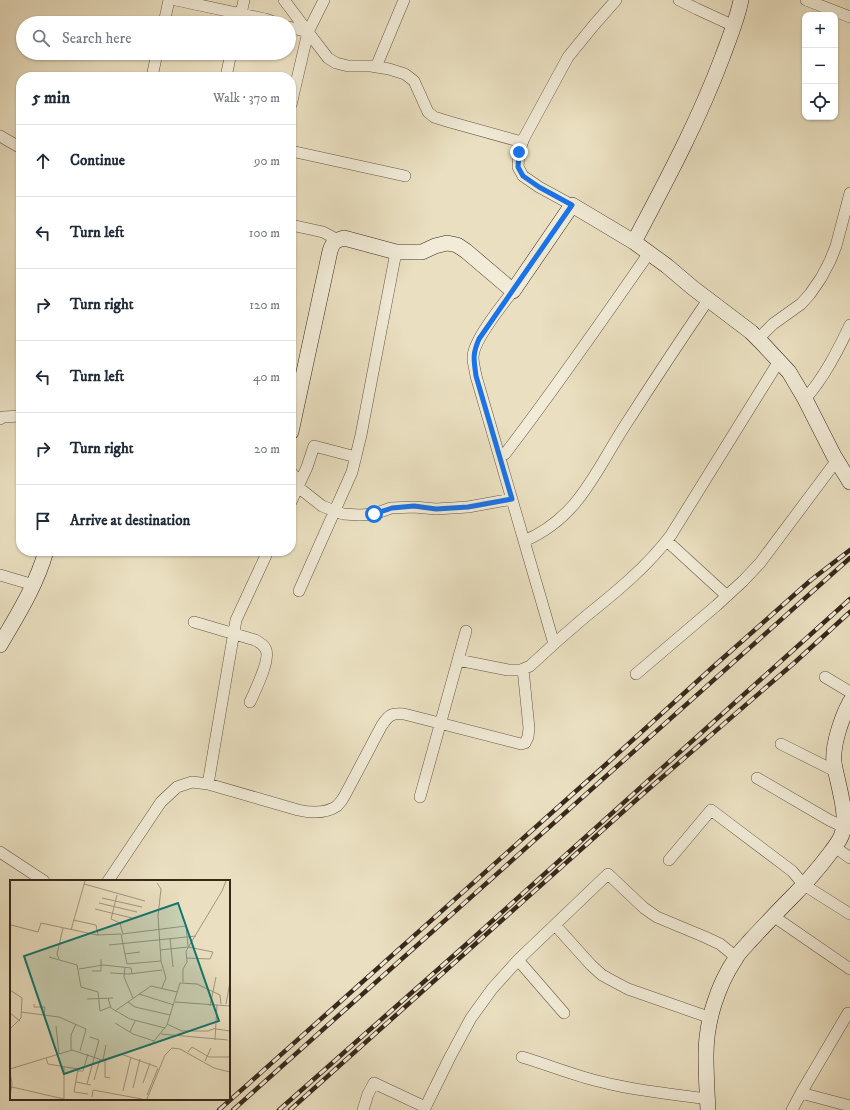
<!DOCTYPE html>
<html lang="en">
<head>
<meta charset="utf-8">
<style>
	body { margin:0; font-family:"IM FELL DW Pica",serif; background:#f2f2f3; color:#1f2937 }
	.controls { position:absolute; right:12px; top:12px; display:grid; overflow:hidden; border-radius:8px; box-shadow:0 1px 3px #0004 }
	.controls button { width:36px; height:36px; display:grid; place-items:center; padding:0; border:0; border-bottom:1px solid #e0e1e3; background:#fff; color:#1f2937; font:20px sans-serif }
	.stop { position:absolute; width:12px; height:12px; margin:-9px; border:3px solid #1a73e8; border-radius:50%; background:#fff }
	.stop.end { background:#1a73e8; border-color:#fff; box-shadow:0 1px 4px #0008 }
	.list { margin:0; padding:0; list-style:none }
	h2 { display:flex; justify-content:space-between; align-items:center; height:52px; margin:0; padding:0 16px; font-size:17px }
	h2 small { font-size:13px; font-weight:400; color:#747a83 }
	.list li { display:grid; grid-template-columns:26px 1fr auto; gap:12px; align-items:center; box-sizing:border-box; height:72px; padding:0 16px; border-top:1px solid #e0e1e3 }
	.list b { display:block; font-size:15px; white-space:nowrap }
	.list em { font-size:13px; font-style:normal; color:#747a83 }
	.icon { flex:none; width:22px; height:22px; fill:none; stroke:currentColor; stroke-width:2; stroke-linecap:round; stroke-linejoin:round }
	.map { position:relative; flex:none; width:850px; height:1110px; overflow:hidden }
	.search { position:absolute; background:#fff; box-shadow:0 1px 3px #0004; left:16px; top:16px; width:280px; height:44px; display:flex; align-items:center; gap:10px; box-sizing:border-box; padding:0 14px; border-radius:22px; color:#747a83; font-size:15px }
	.panel { position:absolute; background:#fff; box-shadow:0 1px 3px #0004; left:16px; top:72px; width:280px; height:484px; border-radius:16px }
	.map>svg:first-child { display:block }
	.lines { fill:none; stroke-linecap:round; stroke-linejoin:round }
	.street-casing { stroke:#645645; stroke-width:12 }
	.secondary-casing { stroke:#37281c; stroke-width:16 }
	.street { stroke:#f1ebd7; stroke-width:11 }
	.secondary { stroke:#f1ebd7; stroke-width:15 }
	.rail-casing { stroke:#37281c; stroke-width:4.5 }
	.rail { stroke:#f1ebd7; stroke-width:3; stroke-dasharray:9; stroke-linecap:butt }
	.route { stroke:#1a73e8; stroke-width:5 }
	.inset-road { fill:none; stroke:#a2967f; stroke-width:1 }
	.view { fill:#0f766e; fill-opacity:0.15; stroke:#0f766e; stroke-width:2 }
	.inset-edge { fill:none; stroke:#37281c; stroke-width:2 }
</style>
</head>
<body>
<div class="map">
<svg width="850" height="1110" viewBox="0 0 850 1110">
	<rect width="100%" height="100%" fill="#eae0c1"/>
	<filter id="stains"><feTurbulence type="fractalNoise" baseFrequency=".005" numOctaves="4"/><feColorMatrix values="0 0 0 0 .2 0 0 0 0 .09 0 0 0 0 .02 0 0 0 .5 -.17"/></filter>
	<radialGradient id="worn" r=".72"><stop offset=".6" stop-color="#630" stop-opacity="0"/><stop offset="1" stop-color="#630" stop-opacity=".3"/></radialGradient>
	<g class="lines">
		<defs>
			<path id="street" d="M176,0L265,19L277,23
				M284,0L308,32L328,58L336,63L348,66H371L389,69L405,74L414,81L428,112L434,117L450,122L522,142
				M679,0L697,9L734,26
				M806,0L850,17
				M164,23L169,0
				M239,23L244,0
				M289,27L308,32
				M376,67L404,0
				M152,77L157,53
				M226,77L231,53
				M291,105L308,32L324,0
				M0,136L21,148
				M291,151L405,176
				M572,205L539,187L523,176L518,167L519,152L524,138L568,57L594,25L616,0
				M291,225L323,232L338,240
				M513,291C502,305 473,341 473,357C473,363 475,370 476,376L554,644
				M758,339L773,324L801,304L810,294L821,278L830,261L836,246L850,193
				M805,399C824,378 838,350 850,325
				M0,419L3,417L21,416
				M500,456L505,454L508,450C557,386 603,319 649,253
				M291,472L298,481V487
				M298,487L322,506L343,514L360,515L374,514L391,508L414,507L436,509L468,507L512,499
				M291,502L307,467L314,446L356,457
				M524,541C579,518 596,470 626,424C653,382 680,341 708,300
				M667,541L727,596
				M0,575L34,585
				M299,591L352,472L361,435L396,252
				M194,622L255,640C259,642 263,644 265,648C272,657 255,691 250,702
				M458,660L508,670H521L530,666C548,649 566,633 585,617C616,592 647,567 671,535L779,361
				M636,674L717,605L743,581L760,563L837,460
				M825,677L850,692
				M781,744L835,771
				M757,778L829,820L844,827
				M208,784L236,620L268,551
				M420,797L466,631
				M835,847L850,858
				M0,852L44,881
				M669,860L711,810L792,871L804,885L850,914
				M108,881L161,802L177,787L192,782L208,784L298,810C311,813 325,814 337,806C340,803 343,799 345,795L382,725C389,715 391,713 404,714L521,744L525,743L528,737L529,728L523,669
				M773,916L850,969
				M555,925L591,965L602,975L613,981L628,989L711,1018
				M518,960L564,1013
				M522,1057C549,1065 575,1076 602,1082C636,1091 672,1094 708,1099
				M801,1093L850,1106
				M363,1110L368,1094L374,1083L425,1107
				M424,1110L449,1059L471,1018L492,989L518,960L608,874L644,908L657,917L705,937L720,944L736,957
				M792,1110L801,1093L848,1013L850,1014"/>
			<path id="secondary" d="M634,242C666,181 698,122 722,58C729,39 737,20 741,0
				M291,432L330,251C333,242 334,241 344,238L396,252H422L435,246L447,243L457,245L466,251L513,291L572,205L634,242L667,266L693,288L751,332L761,342L789,372L805,399L834,456L850,482
				M0,645C18,614 36,586 46,551
				M708,1110C707,1092 706,1074 706,1055C706,1022 717,986 736,958C739,952 745,947 749,942C763,927 777,912 791,898C805,884 819,868 831,852C835,846 840,841 842,834C849,816 837,782 834,763C832,745 842,717 850,702"/>
		</defs>
		<use href="#street" class="street-casing"/>
		<use href="#secondary" class="secondary-casing"/>
		<use href="#street" class="street"/>
		<use href="#secondary" class="secondary"/>
		<defs>
			<path id="rail" d="M219,1110L603,767L714,666L811,580L850,550
				M233,1110L850,558
				M279,1110L461,949L850,599
				M290,1110L644,793L793,664L850,612"/>
		</defs>
		<use href="#rail" class="rail-casing"/>
		<use href="#rail" class="rail"/>
	</g>
	<g class="lines">
		<path class="route" d="M374,514L392,508L414,506L436,509L468,507L512,499L476,376C474,360 472,355 479,339L572,205L539,187L523,176L518,167L519,152"/>
	</g>
	<g transform="translate(10 880)">
		<rect width="220" height="220" fill="#eae0c1"/>
		<path class="inset-road" d="M147,3L151,9L148,36L151,81M74,4L135,21M107,15L101,39L110,43L113,54M92,18L132,27M89,23L127,32M85,29L122,38M63,40L86,45L88,55M1,45L28,52L31,43L87,55L111,54L117,84L151,81L156,98L152,108M61,50L75,1M112,54L176,46L178,66M160,58L163,87M99,65L186,56M150,70L178,67L203,72L200,79L177,78M115,74L130,72M39,77L67,85L71,107L88,112L90,131L100,127M49,79L47,74L53,48M115,87L114,97L123,118M69,89L93,85L121,88L122,94M82,91H91V79M100,93L119,94L152,90M173,102V89L177,82L176,71L212,11L216,1M0,110L12,118L11,138L0,149M129,114L164,125M98,118L101,128L120,139L155,148M77,119L103,118M118,122L125,127L160,135M165,122L220,126M24,124V127H35L34,135M216,124L220,102M200,126L206,97M105,131L141,106L167,112M11,132L49,137L76,149L70,171M0,133L10,141M105,143L123,154L144,161M157,144L172,151H198L206,148M46,146L49,174M206,149L220,151M120,152L125,141M151,154L218,160M205,160L207,125M140,166L157,145L170,103L187,104L210,115L211,124M61,170V155L66,144M178,172L182,167L199,177H220M36,178L38,184L68,189L64,212L78,214M95,179V197L100,198M93,180L96,165M195,181L201,168M0,189L62,170L92,180L111,174L147,187M68,191H73L78,174M0,192L2,204L0,216M84,200L90,179M66,202L81,205M133,203L140,183M77,204L89,160L80,157M2,207L54,219M123,208L130,179M113,211L121,177M137,215L148,188M82,217L83,210L132,219M54,219V186M137,219L155,175L162,168L170,169L204,188L220,192"/>
		<path class="view" d="M168,23L209,141L54,194L14,76Z"/>
		<rect width="220" height="220" class="inset-edge"/>
	</g>
	<rect width="100%" height="100%" filter="url(#stains)"/>
	<rect width="100%" height="100%" fill="url(#worn)"/>
</svg>
<div class="controls">
<button>+</button>
<button>−</button>
<button><svg class="icon" aria-label="locate" viewBox="0 0 24 24"><circle cx="12" cy="12" r="6"/><path d="M12 2v4M12 18v4M2 12h4M18 12h4"/></svg></button>
</div>
<div class="stop" style="left:374px;top:514px"></div>
<div class="stop end" style="left:519px;top:152px"></div>
<div class="search"><svg class="icon" aria-label="search" viewBox="0 0 24 24"><circle cx="10" cy="10" r="6"/><path d="M15 15l6 6"/></svg>Search here</div>
<section class="panel">
<h2>5 min<small>Walk · 370 m</small></h2>
<ul class="list">
<li><svg class="icon" aria-label="ahead" viewBox="0 0 24 24"><path d="M12 20V5M6 11l6-6 6 6"/></svg><div><b>Continue</b></div><em>90 m</em></li>
<li><svg class="icon" aria-label="left" viewBox="0 0 24 24"><path d="M17 20v-9H6M10 6l-5 5 5 5"/></svg><div><b>Turn left</b></div><em>100 m</em></li>
<li><svg class="icon" aria-label="right" viewBox="0 0 24 24"><path d="M7 20v-9h11M14 6l5 5-5 5"/></svg><div><b>Turn right</b></div><em>120 m</em></li>
<li><svg class="icon" aria-label="left" viewBox="0 0 24 24"><path d="M17 20v-9H6M10 6l-5 5 5 5"/></svg><div><b>Turn left</b></div><em>40 m</em></li>
<li><svg class="icon" aria-label="right" viewBox="0 0 24 24"><path d="M7 20v-9h11M14 6l5 5-5 5"/></svg><div><b>Turn right</b></div><em>20 m</em></li>
<li><svg class="icon" aria-label="arrive" viewBox="0 0 24 24"><path d="M6 21V4h12l-3 4 3 4H6"/></svg><div><b>Arrive at destination</b></div></li>
</ul>
</section>
</div>
</body>
</html>
